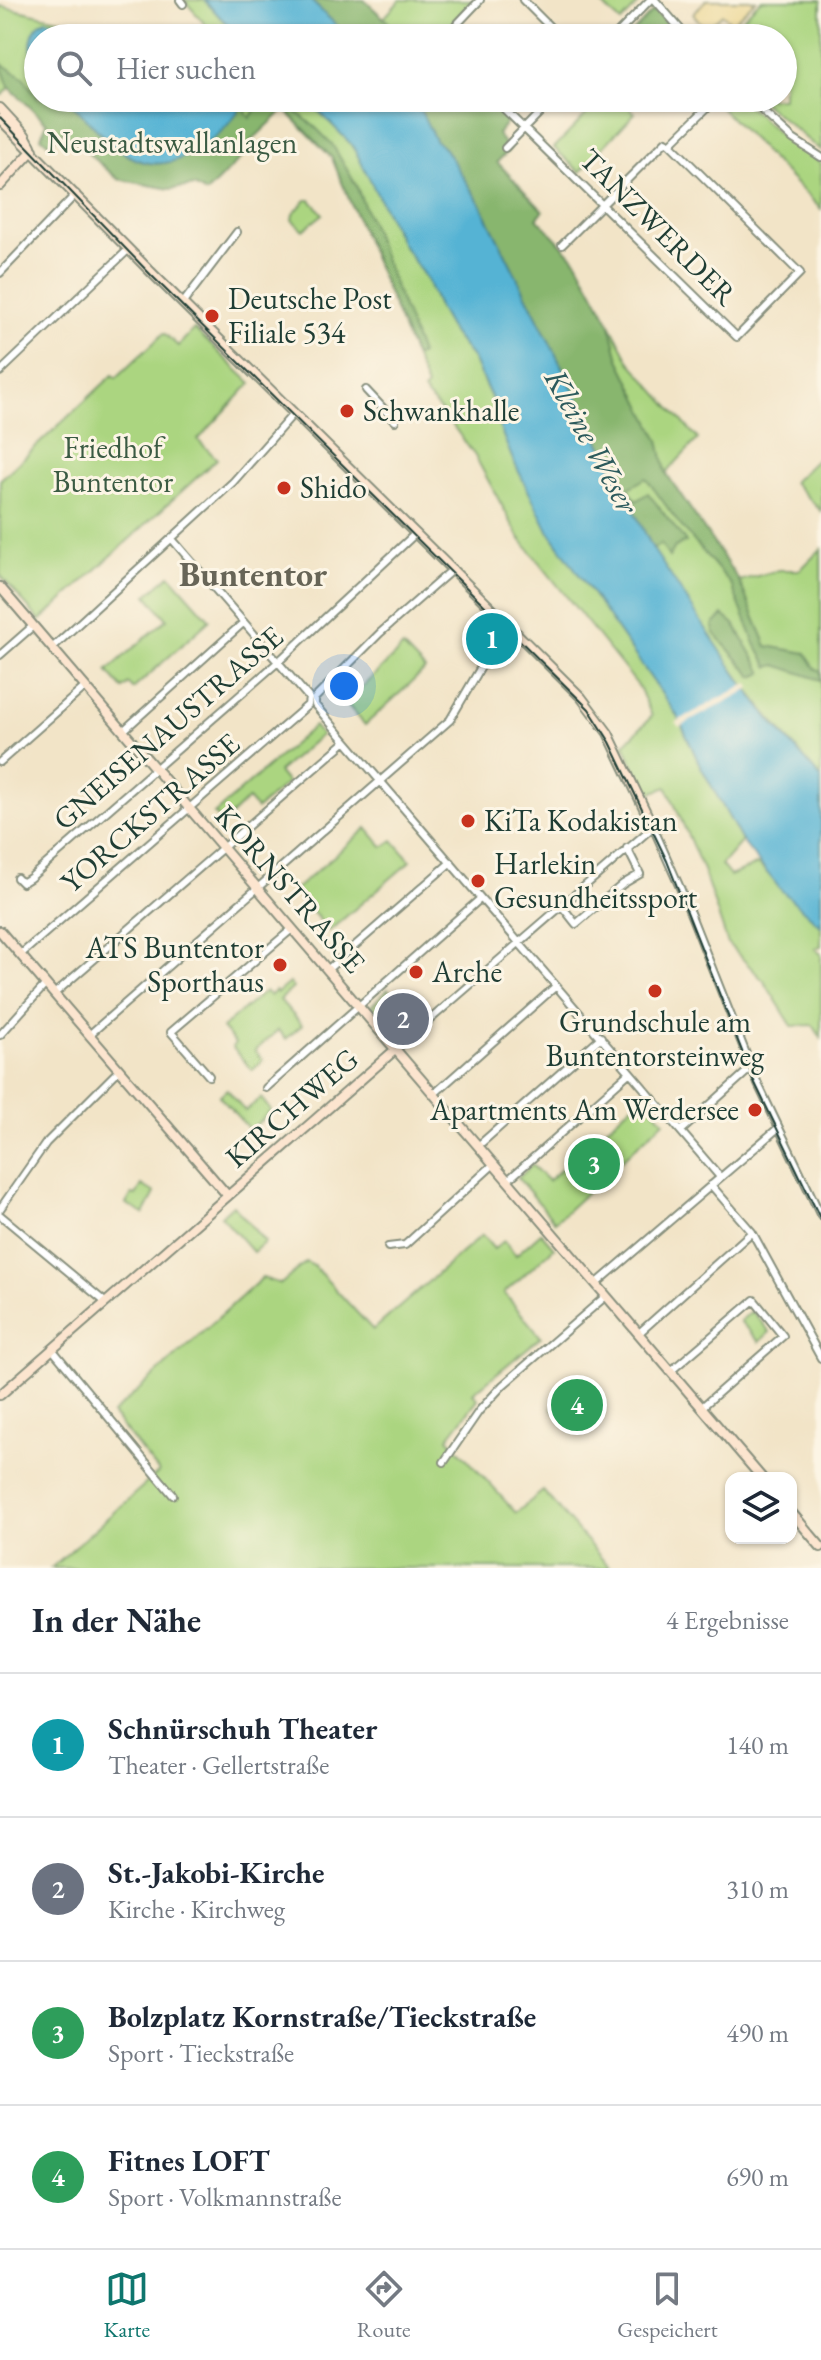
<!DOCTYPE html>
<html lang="de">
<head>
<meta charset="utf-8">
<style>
	body { margin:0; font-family:"EB Garamond",serif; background:#f6f6f7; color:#1f2937 }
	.controls { position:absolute; right:24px; bottom:24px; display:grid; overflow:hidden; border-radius:16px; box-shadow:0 2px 6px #0004 }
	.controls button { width:72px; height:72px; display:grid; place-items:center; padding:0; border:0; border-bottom:2px solid #e0e1e3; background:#fff; color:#1f2937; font:40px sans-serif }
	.you { position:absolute; left:344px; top:686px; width:28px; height:28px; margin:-20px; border:6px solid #fff; border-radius:50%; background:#1a73e8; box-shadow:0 0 0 12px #1a73e833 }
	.badge { display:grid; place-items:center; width:52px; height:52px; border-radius:50%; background:#0f766e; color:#fff; font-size:26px; font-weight:700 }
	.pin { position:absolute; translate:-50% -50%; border:4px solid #fff; box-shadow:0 2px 8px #0006 }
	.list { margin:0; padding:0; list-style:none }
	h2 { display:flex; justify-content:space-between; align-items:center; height:104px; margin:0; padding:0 32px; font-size:34px }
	h2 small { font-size:26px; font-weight:400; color:#747a83 }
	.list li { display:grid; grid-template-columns:52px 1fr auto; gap:24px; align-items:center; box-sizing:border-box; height:144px; padding:0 32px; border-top:2px solid #e0e1e3 }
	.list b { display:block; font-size:30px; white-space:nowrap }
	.list p { margin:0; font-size:26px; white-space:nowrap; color:#747a83 }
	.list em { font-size:26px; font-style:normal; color:#747a83 }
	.icon { flex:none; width:44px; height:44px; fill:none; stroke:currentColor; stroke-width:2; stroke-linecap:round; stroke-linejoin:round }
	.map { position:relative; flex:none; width:821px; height:1568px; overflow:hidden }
	.search { position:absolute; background:#fff; box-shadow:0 2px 6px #0004; left:24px; right:24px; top:24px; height:88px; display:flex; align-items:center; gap:20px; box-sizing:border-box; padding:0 28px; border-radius:44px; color:#747a83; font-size:30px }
	.sheet { height:680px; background:#fff }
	nav { display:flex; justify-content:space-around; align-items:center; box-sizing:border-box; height:112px; border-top:2px solid #e0e1e3; background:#fff; font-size:22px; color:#747a83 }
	nav a { display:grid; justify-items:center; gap:4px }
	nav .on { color:#0f766e }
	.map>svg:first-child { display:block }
	.green { fill:#abd580; stroke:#65895a; stroke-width:2 }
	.forest { fill:#88b66e; stroke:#547a51; stroke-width:2 }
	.sand { fill:#eeda9e; stroke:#868c69; stroke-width:2 }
	.water { fill:#55b3d4; stroke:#3a7884; stroke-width:2 }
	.pier { fill:#f2e4c7 }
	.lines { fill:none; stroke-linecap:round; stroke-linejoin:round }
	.street-casing { stroke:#88907e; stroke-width:10 }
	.secondary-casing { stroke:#88907e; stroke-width:12 }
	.street { stroke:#fff; stroke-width:6 }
	.secondary { stroke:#fce5cf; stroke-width:8 }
	.tram { stroke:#1f3d34; stroke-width:2 }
	.poi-dot { fill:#c8321e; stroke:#fcf5e5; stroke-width:3 }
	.labels { text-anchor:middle; stroke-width:6; stroke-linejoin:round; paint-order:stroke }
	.park-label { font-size:30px; fill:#3b5b43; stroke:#fcf5e5 }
	.street-label { font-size:30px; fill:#1f3d34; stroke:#fcf5e5 }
	.poi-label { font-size:30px; fill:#1f3d34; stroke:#fcf5e5; text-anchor:start }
	.water-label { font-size:32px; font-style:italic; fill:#2c5a5c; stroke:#fcf5e5 }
	.quarter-label { font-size:34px; font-weight:bold; fill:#676557; stroke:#fcf5e5 }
</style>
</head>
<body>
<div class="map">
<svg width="821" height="1568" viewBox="0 0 821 1568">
	<rect width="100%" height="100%" fill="#fcf5e5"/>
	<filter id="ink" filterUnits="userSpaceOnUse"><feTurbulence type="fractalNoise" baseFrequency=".0125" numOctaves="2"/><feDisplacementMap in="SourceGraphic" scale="16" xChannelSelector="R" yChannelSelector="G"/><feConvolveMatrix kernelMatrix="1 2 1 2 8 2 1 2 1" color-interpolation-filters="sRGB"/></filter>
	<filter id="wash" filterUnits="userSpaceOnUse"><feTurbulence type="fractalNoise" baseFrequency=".006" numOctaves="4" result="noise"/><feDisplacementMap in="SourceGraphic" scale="32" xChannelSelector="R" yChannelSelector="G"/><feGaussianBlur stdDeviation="1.8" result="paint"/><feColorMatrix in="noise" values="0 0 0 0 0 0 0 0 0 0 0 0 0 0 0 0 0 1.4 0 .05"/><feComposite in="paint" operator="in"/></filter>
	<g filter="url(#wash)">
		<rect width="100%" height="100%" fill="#f2e4c7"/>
		<path class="green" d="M184,0H204L240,38H217Z
			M310,0H364L384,18L400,0H473L437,38H350Z
			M597,0H642L621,22Z
			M761,0H821V151L758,98H783V38H723Z
			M0,6L89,26L96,36L102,35L100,38H38V98H306L353,146L401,242L427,280L439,309L453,334L472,357L493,402L494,414L548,530L678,717L699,763L742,841L721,865L730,876L758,864L821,926V946L815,949L821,954V1038L813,1025L792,1026L764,981L728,944L703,870L667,787L648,794L624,745L652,716L639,687L519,537L475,456L448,419L423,391L427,387L332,158L284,109L251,141L254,145L206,193L194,186L170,189L118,179L63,131L49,144L41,137L47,123L10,87L3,95L0,92Z
			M408,98L509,150L497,162L543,211L537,218L577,261L630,362L698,439L666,473L739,581L779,570H800L821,549V778C760,708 699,630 653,549C589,437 545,314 479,203C457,166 433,132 408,98Z
			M602,98H620L635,113L580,172L554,148Z
			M727,98H739L779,134L821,163V209L719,106Z
			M306,200H311L323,214L303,230L292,220L293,214Z
			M194,329L251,383L198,440L217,459L40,621L0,575V480L113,375L116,378L164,333L178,346Z
			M821,455V511L793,482Z
			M170,575L210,620L133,689L129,684L123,689L107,671L167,619L147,595Z
			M403,647L425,670L365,725L346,703Z
			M314,726L321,735L278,772L287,783L257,809L248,799L223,823L214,814Z
			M367,828L383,847L393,840L411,861L329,931L294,890Z
			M289,983L293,988L280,1000L302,1025L286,1039L278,1030L255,1051L263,1060L252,1070L232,1047L235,1043L222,1028L265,991L270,996L275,991L277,993Z
			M388,989L400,1003L403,1001L406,1005L390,1017L391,1022L386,1023L371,1006Z
			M227,1089L245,1111L261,1098L271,1111L250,1130L219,1096Z
			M642,1096L664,1121L555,1222L518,1178L532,1165L548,1181Z
			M142,1185L155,1193L144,1214L126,1204L132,1194L136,1195Z
			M233,1205L265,1242L253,1252L221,1216Z
			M541,1233L554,1248L504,1293L541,1337L473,1393L478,1399L448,1438L516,1513L543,1491L610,1568H51L159,1472L112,1414L262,1278L281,1284L306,1262L314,1266L373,1330L482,1235L494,1249L504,1241L516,1255Z
			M752,1311L770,1332L759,1342L740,1321Z
			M582,1378L602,1402L570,1430L551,1408Z"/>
		<path class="forest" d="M310,0H364L401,34L419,38H350Z
			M654,10L679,36L631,38L629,36Z
			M0,63L23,77L38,98H66C112,143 145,196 209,139C222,128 237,119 242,103L247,104L246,113L250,118L263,98H280L316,128L332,144L356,185L421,354L415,357L332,158L285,109L251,141L254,145L206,193L194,186L170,189L118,179L63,131L49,144L41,137L47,123L9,87Z
			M408,98H486L509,120L497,134L509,150L497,162L543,211L537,218L577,261L609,321L619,359L659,440L666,473L739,581L767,646L806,653L815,668L821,671V680L776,665L769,667L756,646L731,584L680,525L646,478L629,488L636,501L648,493L686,542L675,547L669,557L661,544L653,549L481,205L445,149L435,140L420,111Z
			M723,615L734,624L763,673L753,677L714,633L713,625Z"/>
		<path class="sand" d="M706,0H756L732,23L722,14L706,29L693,14Z"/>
		<path class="water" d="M204,0H310L350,38H240Z
			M46,20L70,27L88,38H38V67C28,51 28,29 46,20Z
			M66,98H243L244,99C237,119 221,133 204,145C141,192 109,140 66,98Z
			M306,98H408L421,111L435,140L445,149L481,205L653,549L740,680L770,720L821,778V926L781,890L742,841L699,763L678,717L548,530L513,460L494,414L493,401L472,357L453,334L439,309L427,280L401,242L353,146Z"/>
		<path class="pier" d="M748,683L751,688L679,727L676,722Z"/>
	</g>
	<g filter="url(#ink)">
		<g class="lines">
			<defs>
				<path id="street" d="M180,0L183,4
					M523,0L561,38
					M655,0L688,38
					M444,38L480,0
					M613,38L650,0
					M493,98L737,337L800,273L670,144
					M748,98L793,139L821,157
					M505,148L554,98
					M562,245L666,141L670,144L717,98
					M0,273L76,194
					M183,303L237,232
					M0,372L129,249
					M366,390L395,421
					M453,569L380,633L315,698V705L720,1177
					M52,648L233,482L294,413
					M0,655L33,626
					M123,731L243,623
					M0,762L85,687
					M17,878L22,883L30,878L278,662L416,533
					M561,905L576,924L623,884L640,874L627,848
					M20,955L308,705L309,698L172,539
					M327,970L451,862
					M54,994L345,742
					M0,1035L46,984
					M89,1035L450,720L481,667L518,633
					M396,1049L653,827L681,890L758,1084L821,1216
					M209,1076L171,1032L292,929
					M266,1088L480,899
					M434,1094L556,986
					M681,1131L751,1068
					M478,1146L601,1037
					M508,1180L630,1072
					M711,1185L752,1232L821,1358
					M0,1209L46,1143L119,1070
					M0,1215L105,1302
					M388,1247L405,1245L494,1164
					M596,1284L777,1129
					M639,1333L752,1232
					M52,1349L173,1495
					M671,1371L754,1300L783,1336L702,1407
					M444,1462L479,1411L503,1385L606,1296"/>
				<path id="secondary" d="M0,108L25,135L31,146
					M0,119L154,275L581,697L608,733L653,827
					M0,186L33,150
					M0,587L762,1478
					M0,931L228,1196
					M0,1395L396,1049
					M791,1512L821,1547"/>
			</defs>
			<use href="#street" class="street-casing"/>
			<use href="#secondary" class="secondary-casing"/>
			<use href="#street" class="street"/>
			<use href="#secondary" class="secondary"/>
			<path class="tram" d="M0,118L151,275L589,709L610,742L667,861L753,1079L821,1220"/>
		</g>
	</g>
	<g class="poi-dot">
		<circle cx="212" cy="316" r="8"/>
		<circle cx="347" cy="411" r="8"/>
		<circle cx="284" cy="488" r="8"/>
		<circle cx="468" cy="821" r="8"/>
		<circle cx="478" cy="881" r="8"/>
		<circle cx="280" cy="965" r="8"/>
		<circle cx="416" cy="972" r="8"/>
		<circle cx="655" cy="991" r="8"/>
		<circle cx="755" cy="1110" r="8"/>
	</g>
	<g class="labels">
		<g class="park-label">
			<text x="172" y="153">Neustadtswallanlagen</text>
			<text x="113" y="458">Friedhof<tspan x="113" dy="34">Buntentor</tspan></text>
		</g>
		<g class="street-label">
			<text transform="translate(658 227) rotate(45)" y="10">TANZWERDER</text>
			<text transform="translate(168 728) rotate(-41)" y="10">GNEISENAUSTRASSE</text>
			<text transform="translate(150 813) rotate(-41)" y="10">YORCKSTRASSE</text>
			<text transform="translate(290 889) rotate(49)" y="10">KORNSTRASSE</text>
			<text transform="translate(292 1108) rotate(-41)" y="10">KIRCHWEG</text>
		</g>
		<g class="poi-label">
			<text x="228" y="309">Deutsche Post<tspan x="228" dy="34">Filiale 534</tspan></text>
			<text x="363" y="421">Schwankhalle</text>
			<text x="300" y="498">Shido</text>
			<text x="484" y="831">KiTa Kodakistan</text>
			<text x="494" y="874">Harlekin<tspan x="494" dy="34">Gesundheitssport</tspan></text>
			<text x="264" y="958" text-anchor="end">ATS Buntentor<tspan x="264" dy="34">Sporthaus</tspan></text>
			<text x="432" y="982">Arche</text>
			<text x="655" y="1032" text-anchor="middle">Grundschule am<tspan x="655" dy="34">Buntentorsteinweg</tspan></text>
			<text x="739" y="1120" text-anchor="end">Apartments Am Werdersee</text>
		</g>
		<g class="water-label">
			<text transform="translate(592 441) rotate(61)" y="11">Kleine Weser</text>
		</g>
		<g class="quarter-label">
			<text x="253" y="586">Buntentor</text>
		</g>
	</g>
</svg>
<div class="controls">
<button><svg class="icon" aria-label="layers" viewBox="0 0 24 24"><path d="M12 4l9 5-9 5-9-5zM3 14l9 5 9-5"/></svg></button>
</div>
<div class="you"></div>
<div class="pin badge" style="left:492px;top:639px;background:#0f9aa8">1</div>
<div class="pin badge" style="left:403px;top:1019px;background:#6b7280">2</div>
<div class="pin badge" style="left:594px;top:1164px;background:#2e9e5b">3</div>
<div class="pin badge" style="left:577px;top:1405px;background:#2e9e5b">4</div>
<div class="search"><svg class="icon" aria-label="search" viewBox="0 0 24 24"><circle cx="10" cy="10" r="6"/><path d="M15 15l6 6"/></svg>Hier suchen</div>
</div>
<section class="sheet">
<h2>In der Nähe<small>4 Ergebnisse</small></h2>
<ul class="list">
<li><span class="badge" style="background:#0f9aa8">1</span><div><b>Schnürschuh Theater</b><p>Theater · Gellertstraße</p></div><em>140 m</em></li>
<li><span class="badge" style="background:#6b7280">2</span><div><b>St.-Jakobi-Kirche</b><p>Kirche · Kirchweg</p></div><em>310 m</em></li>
<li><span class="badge" style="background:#2e9e5b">3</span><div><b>Bolzplatz Kornstraße/Tieckstraße</b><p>Sport · Tieckstraße</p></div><em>490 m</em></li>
<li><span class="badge" style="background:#2e9e5b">4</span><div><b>Fitnes LOFT</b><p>Sport · Volkmannstraße</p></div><em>690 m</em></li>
</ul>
</section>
<nav>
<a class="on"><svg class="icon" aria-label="map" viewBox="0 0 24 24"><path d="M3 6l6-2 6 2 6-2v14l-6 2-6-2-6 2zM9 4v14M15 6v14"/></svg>Karte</a>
<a><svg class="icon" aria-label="directions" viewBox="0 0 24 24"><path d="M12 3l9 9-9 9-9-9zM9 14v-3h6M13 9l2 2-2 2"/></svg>Route</a>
<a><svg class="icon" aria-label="saved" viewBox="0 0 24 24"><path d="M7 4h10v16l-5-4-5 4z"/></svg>Gespeichert</a>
</nav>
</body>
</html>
